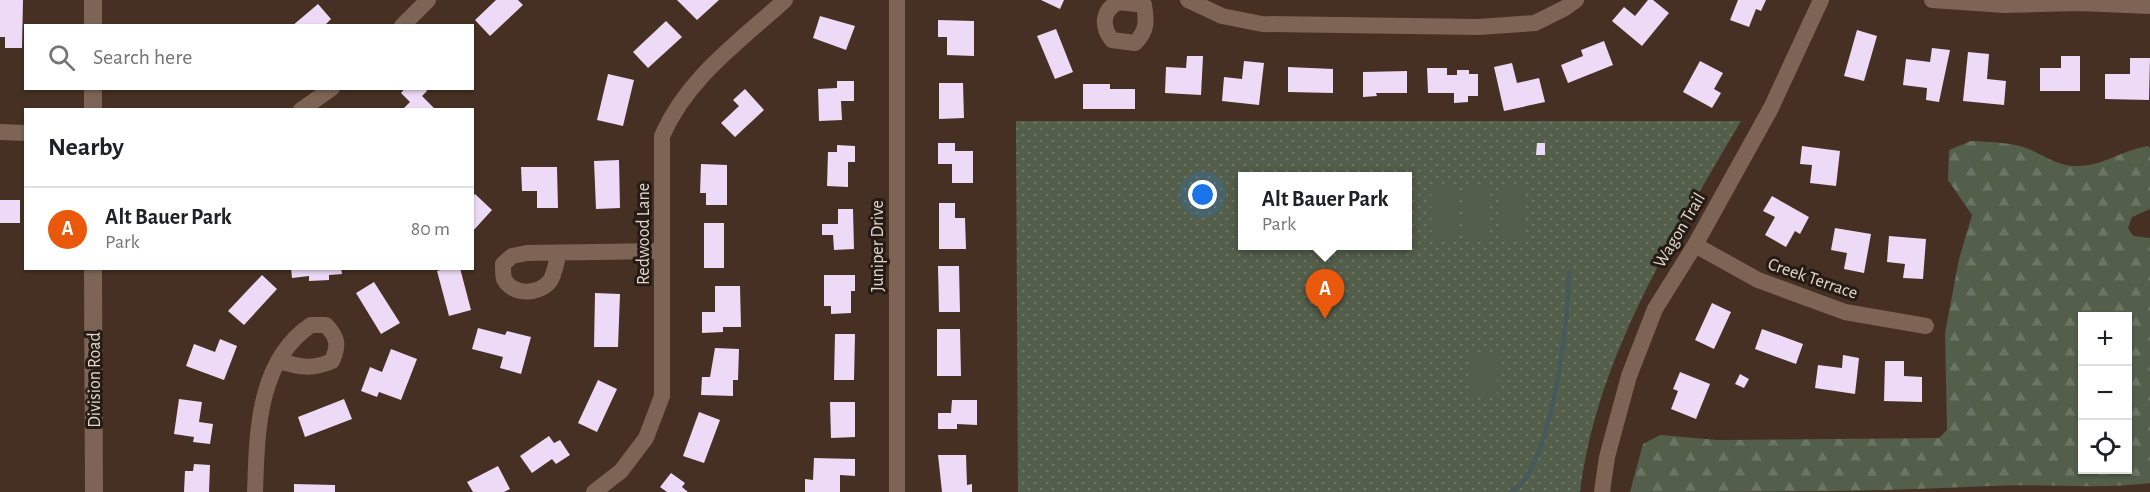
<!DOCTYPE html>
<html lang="en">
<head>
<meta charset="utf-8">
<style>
	body { margin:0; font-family:"Alegreya Sans",sans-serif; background:#f6f6f6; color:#202124 }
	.controls { position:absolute; right:18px; bottom:18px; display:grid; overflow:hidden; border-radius:0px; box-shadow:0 2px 4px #0004 }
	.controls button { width:54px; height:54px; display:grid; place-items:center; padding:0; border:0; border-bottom:2px solid #e0e0e0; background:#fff; color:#202124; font:30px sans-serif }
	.you { position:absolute; left:1203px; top:195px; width:21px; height:21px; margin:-15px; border:4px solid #fff; border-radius:50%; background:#1a73e8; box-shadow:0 0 0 9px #1a73e833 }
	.badge { display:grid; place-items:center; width:39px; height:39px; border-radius:50%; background:#ea580c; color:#fff; font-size:20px; font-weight:700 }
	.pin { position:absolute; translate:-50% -50px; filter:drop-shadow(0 2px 3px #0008) }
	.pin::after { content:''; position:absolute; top:32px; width:21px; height:18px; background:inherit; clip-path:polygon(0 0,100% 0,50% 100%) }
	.popup { position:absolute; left:1238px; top:172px; width:174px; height:78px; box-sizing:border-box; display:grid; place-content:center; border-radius:0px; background:#fff; filter:drop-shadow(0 2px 4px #0005); font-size:20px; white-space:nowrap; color:#757577 }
	.popup b { font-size:22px; color:#202124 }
	.popup::after { content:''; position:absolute; left:50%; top:100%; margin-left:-12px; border:12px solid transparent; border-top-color:#fff }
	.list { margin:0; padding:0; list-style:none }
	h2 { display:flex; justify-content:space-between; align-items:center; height:78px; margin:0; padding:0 24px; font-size:26px }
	h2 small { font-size:20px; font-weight:400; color:#757577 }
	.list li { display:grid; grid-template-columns:39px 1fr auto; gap:18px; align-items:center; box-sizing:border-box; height:84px; padding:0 24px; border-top:2px solid #e0e0e0 }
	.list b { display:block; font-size:22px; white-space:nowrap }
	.list p { margin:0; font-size:20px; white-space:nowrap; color:#757577 }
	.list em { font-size:20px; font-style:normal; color:#757577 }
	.icon { flex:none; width:33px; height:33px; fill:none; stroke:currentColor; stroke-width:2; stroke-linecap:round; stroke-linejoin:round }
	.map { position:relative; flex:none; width:2150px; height:492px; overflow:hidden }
	.search { position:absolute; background:#fff; box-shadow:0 2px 4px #0004; left:24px; top:24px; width:450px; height:66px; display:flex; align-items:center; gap:15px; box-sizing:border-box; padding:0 21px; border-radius:0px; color:#757577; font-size:22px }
	.panel { position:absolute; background:#fff; box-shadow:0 2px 4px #0004; left:24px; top:108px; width:450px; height:162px; border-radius:0px }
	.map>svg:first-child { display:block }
	.grass { fill:url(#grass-dots); fill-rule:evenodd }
	.forest { fill:url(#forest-firs); fill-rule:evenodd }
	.pitch { fill:#545f4b }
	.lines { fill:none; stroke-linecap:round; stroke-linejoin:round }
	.stream { stroke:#445a5c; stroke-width:4.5 }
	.building { fill:#eddaf6 }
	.street { stroke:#7d6455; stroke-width:16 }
	.secondary { stroke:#7d6455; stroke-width:18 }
	.labels { text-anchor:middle; stroke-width:6; stroke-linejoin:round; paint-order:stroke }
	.street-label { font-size:18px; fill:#e4d6cd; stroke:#251b15 }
</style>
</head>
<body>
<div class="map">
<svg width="2150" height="492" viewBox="0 0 2150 492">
	<defs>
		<pattern id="grass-dots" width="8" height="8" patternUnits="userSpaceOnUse" patternTransform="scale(1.5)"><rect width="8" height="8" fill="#545f4b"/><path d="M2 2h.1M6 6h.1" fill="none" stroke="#6c7564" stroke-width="1.8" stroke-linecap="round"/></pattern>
		<pattern id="forest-firs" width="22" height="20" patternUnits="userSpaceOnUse" patternTransform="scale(1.5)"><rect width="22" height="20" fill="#545f4b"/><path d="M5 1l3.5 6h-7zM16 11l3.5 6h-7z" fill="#6c7564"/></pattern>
	</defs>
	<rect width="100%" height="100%" fill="#463023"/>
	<path class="grass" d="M1016,121H1741C1673,237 1597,356 1580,492H1018ZM1242,176H1408V246H1242Z"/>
	<path class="forest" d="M1971,141C1988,142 2010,142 2026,148C2043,154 2058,167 2078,166C2102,166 2123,150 2148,146L2150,148V209L2132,217L2128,228L2133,236L2150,238V483C2097,490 2043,483 1990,486C1870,492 1750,492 1630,492L1643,444L1660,435L1717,440L1939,438L1947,430L1945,333L1959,259L1972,215L1948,180L1949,150ZM2082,316H2128V470H2082Z"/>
	<path class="pitch" d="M1431,187H1457V242H1432Z
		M1465,188H1490V242H1465Z
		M1499,188H1524V242H1499Z
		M1470,354H1498L1497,397L1469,396Z"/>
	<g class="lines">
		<path class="stream" d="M1511,492C1553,468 1568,320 1569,273"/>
	</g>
	<path class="building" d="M0,0H23L22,48H5V37H0Z
		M496,0H518L523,5L490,36L475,20Z
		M677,0H719L697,20Z
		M1041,0H1064L1060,9Z
		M1648,0H1653L1669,13L1642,46L1612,21L1624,7L1635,16Z
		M1738,0H1766L1761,11L1756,9L1749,27L1730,20Z
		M318,4L331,19L324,26H292Z
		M820,16L855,26L846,50L813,38Z
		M938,20L974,21V56L947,55V37H938Z
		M666,21L682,37L648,68L633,52Z
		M1056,29L1073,72L1055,79L1037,36Z
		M1857,30L1877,36L1864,81L1844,76Z
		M1604,41L1613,65L1568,83L1561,65L1583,56L1581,50Z
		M1932,48L1950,50L1939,102L1926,100L1927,88L1903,85L1906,59L1930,62Z
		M1968,52L1989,54L1987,79L2006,81L2004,105L1963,101Z
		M1187,56H1203L1201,95L1165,93L1166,67L1186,68Z
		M2061,56H2080V91H2040V68H2061Z
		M2130,58H2150L2149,100L2105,99V74H2130Z
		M1244,61L1264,63L1259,105L1222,101L1224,77L1242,79Z
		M1700,61L1723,73L1714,89L1721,93L1712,108L1683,92Z
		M1512,63L1517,83L1539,78L1545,102L1504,111L1494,67Z
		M1288,67L1333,69V93L1288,92Z
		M1427,68H1447V75H1457V70H1469V74H1478V96H1468V102L1454,103V93H1428Z
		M1407,71V93H1376L1377,96L1363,97V72Z
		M608,74L634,80L623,126L597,120Z
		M837,81H854V101H841L842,120L819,121L818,89L837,88Z
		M939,83H963L964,118L939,119Z
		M1083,84H1110V89H1135V109H1083Z
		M405,88H425L427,91L422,96L436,110H402L410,102L401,93Z
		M745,89L764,110L735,137L721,123L739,106L733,100Z
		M938,143H955V151H973V183H952V164H938Z
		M1537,143H1545V155H1536Z
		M837,145L855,146V162H848V187L827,186L828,152H837Z
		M1802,146L1840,151L1836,186L1810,183L1812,165L1800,164Z
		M619,160L620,208L596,209L594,161Z
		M701,164L727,165V205H706V193H700Z
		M521,167H557L558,208H537V191H522Z
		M475,194L492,210L472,232V197Z
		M1772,196L1809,217L1800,234L1795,231L1786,247L1765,235L1775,217L1763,211Z
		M0,200H20V223H0Z
		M939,203H955V218H965L966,249H939Z
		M838,209H853L854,249L834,250L833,235H822V224H838Z
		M704,223H724V268H704Z
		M1835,228L1871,234L1864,273L1844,269L1847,253L1831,250Z
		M1889,236L1926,239L1923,279L1903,278L1905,264L1887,262Z
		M938,266H959L960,312H939Z
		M291,268H341L342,274L329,275V280L309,281V276L292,278Z
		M447,268H460L471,310L449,316L437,271Z
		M262,275L277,289L244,325L228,311Z
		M824,275H855V291H851V313L831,314V306H824Z
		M374,282L400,323L381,334L356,293Z
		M715,286H740L741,327H723V332L702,333V312H715Z
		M595,293L620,294L618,347H594Z
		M1712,303L1731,312L1714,349L1695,340Z
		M478,328L505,335L507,331L531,337L521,374L500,368L503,357L472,349Z
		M937,329H960L961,376H937Z
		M1762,329L1803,344L1796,364L1755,349Z
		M835,334H855L854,380H834Z
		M220,339L237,346L224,380L186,366L194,344L215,352Z
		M715,348L739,349L738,380H733V396L701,395L702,377H710Z
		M391,349L417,359L401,400L379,392L377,397L361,391L370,367L382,372Z
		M1843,355L1859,358L1855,394L1815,388L1818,365L1842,368Z
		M1885,361H1904V376L1922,377V402L1884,401Z
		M1680,372L1710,384L1696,419L1671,409L1678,391L1673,389Z
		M1740,374L1749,379L1744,388L1735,384Z
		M598,380L617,389L597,432L578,423Z
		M179,399L202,402L199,422L213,424L210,444L193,442L194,437L174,434Z
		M344,399L352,419L305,437L298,417Z
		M952,400H977V425L957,424V429H938V413H951Z
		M830,402H855V437L831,438Z
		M699,412L720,420L704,463L683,456Z
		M549,436L554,443L560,440L570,455L556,464L552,459L532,473L520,456Z
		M938,455H966L967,485L972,484V492H942Z
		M814,458L855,459V476L840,475V492H805V479L813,480Z
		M194,464L210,465L209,492H184L185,471H193Z
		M498,466L510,489L504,492H473L467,482Z
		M671,473L685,483L682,487L688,492H667L660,487Z
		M294,484L335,485V492H294Z"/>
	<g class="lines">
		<path class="street" d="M897,0V492
			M1188,0L1222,16L1262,24L1479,27L1535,23L1565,8L1576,0
			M1932,0L2004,5L2079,3L2150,6
			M1119,2L1144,5C1147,22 1147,31 1135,43L1112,40C1101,26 1102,10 1119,2Z
			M402,26L428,0
			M301,110L332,88
			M0,132L26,133
			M1695,245L1758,280L1845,312L1926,326
			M559,253C556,261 555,274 550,281C539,295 513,296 504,279C503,275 503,268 503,264L512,256L527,253L662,251
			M255,492C257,434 257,361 311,325H326C338,338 339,345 332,361C312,370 299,367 279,361
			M594,492L621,471L646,438L662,396V136C687,78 740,41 785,0
			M1602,492L1607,457L1629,376L1655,309L1695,245L1771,108L1821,0"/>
		<path class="secondary" d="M93,26V0
			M93,110V88
			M93,268L94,492"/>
	</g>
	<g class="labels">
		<g class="street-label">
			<text transform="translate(1679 230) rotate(-59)" y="6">Wagon Trail</text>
			<text transform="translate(643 234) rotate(-90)" y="6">Redwood Lane</text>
			<text transform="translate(877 246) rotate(-90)" y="6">Juniper Drive</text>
			<text transform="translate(1813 278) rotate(19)" y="6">Creek Terrace</text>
			<text transform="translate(94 380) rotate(-90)" y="6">Division Road</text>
		</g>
	</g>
</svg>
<div class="controls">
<button>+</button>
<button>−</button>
<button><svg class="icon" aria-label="locate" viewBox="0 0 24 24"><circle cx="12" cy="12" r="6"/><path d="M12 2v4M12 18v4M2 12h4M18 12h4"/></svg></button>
</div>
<div class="you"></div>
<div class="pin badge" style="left:1325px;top:319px">A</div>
<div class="popup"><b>Alt Bauer Park</b>Park</div>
<div class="search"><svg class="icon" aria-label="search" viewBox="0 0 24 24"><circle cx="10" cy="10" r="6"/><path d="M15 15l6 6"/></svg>Search here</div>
<section class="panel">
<h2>Nearby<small></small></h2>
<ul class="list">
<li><span class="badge">A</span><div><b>Alt Bauer Park</b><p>Park</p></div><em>80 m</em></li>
</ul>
</section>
</div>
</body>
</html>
